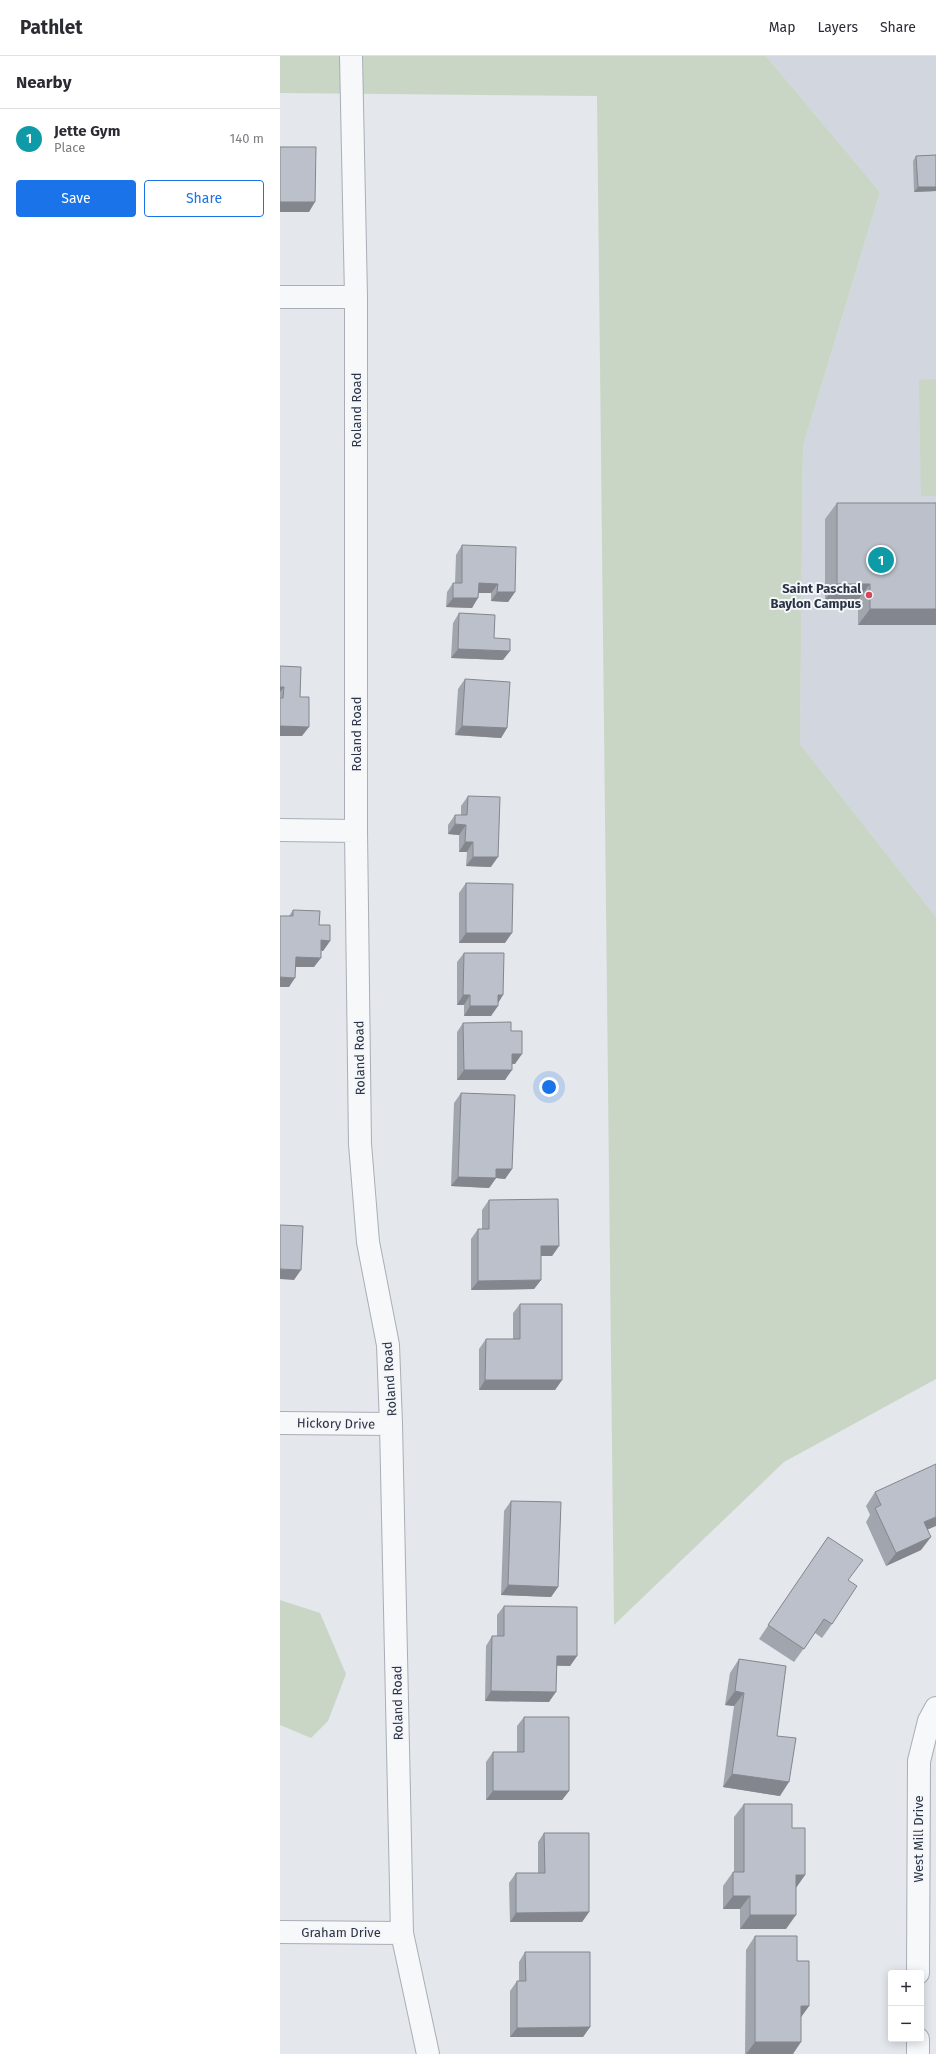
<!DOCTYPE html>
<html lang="en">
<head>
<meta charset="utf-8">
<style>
	body { margin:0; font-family:"Fira Sans",sans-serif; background:#f2f2f3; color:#2b2b33 }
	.controls { position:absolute; right:12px; bottom:12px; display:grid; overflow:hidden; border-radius:4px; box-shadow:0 2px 10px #0003 }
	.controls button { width:36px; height:36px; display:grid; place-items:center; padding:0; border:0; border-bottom:1px solid #e1e1e2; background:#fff; color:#2b2b33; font:20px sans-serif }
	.you { position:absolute; left:269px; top:1031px; width:14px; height:14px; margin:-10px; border:3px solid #fff; border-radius:50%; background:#1a73e8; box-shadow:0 0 0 6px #1a73e833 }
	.badge { display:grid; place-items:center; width:26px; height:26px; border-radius:50%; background:#1a73e8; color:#fff; font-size:13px; font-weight:700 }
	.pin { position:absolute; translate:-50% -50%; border:2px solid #fff; box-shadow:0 1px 4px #0006 }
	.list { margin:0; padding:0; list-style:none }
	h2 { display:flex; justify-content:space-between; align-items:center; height:52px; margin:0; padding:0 16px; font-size:17px }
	h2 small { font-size:13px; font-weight:400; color:#7c7c81 }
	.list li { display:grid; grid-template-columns:26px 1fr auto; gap:12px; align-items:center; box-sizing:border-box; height:60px; padding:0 16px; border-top:1px solid #e1e1e2 }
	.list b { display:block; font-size:15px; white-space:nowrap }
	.list p { margin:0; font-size:13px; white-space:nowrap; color:#7c7c81 }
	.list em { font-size:13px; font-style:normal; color:#7c7c81 }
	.actions { display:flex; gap:8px; padding:12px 16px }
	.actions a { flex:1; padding:9px 0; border:1px solid #1a73e8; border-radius:4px; text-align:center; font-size:14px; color:#1a73e8 }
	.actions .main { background:#1a73e8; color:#fff }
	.map { position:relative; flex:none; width:656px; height:1998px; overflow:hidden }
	header { display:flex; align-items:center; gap:24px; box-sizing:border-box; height:56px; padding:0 20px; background:#fff; border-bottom:1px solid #e1e1e2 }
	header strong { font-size:19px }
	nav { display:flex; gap:22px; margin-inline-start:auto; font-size:14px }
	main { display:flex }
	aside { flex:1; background:#fff }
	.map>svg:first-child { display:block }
	.built { fill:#d2d6de }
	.green { fill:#c9d6c5 }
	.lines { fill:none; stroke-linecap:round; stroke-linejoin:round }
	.street-casing { stroke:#a9aeb7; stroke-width:24 }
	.street { stroke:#f7f8fa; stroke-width:22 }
	.wall { fill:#a1a5ae }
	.shaded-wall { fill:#83868d }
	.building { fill:#bbc0ca; stroke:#83868d }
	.poi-dot { fill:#d1495b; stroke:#f4f6f9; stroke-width:1.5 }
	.labels { text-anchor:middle; stroke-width:4; stroke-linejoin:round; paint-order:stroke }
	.street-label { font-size:13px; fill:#2b3445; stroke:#f4f6f9 }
	.poi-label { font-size:13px; font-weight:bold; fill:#2b3445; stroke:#f4f6f9; text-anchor:end }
</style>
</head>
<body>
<header>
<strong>Pathlet</strong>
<nav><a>Map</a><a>Layers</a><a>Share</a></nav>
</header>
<main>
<aside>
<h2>Nearby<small></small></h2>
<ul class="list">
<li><span class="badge" style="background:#0f9aa8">1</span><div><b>Jette Gym</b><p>Place</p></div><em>140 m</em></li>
</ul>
<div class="actions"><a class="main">Save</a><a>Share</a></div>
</aside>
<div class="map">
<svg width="656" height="1998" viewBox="0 0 656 1998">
	<rect width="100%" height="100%" fill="#e4e7ec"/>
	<path class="built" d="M486,0H656V861L520,688L523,390L600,136Z"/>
	<path class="green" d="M0,0H486L600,136L523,390L520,688L656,861V1323L504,1406L334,1569L317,40L0,37Z
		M656,323V440H641L639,324Z
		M0,1544L40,1557L66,1618L48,1665L31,1682L0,1669Z"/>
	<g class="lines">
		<defs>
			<path id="street" d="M71,0L76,241V775L80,1088L88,1186L108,1289L111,1368L122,1877L148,1998
				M0,241H76
				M0,774L76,775
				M0,1367L111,1368
				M0,1876L122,1877
				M638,1917L639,1705L649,1665L656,1652
				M638,1998V1983"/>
		</defs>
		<use href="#street" class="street-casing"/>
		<use href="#street" class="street"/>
	</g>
	<path class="wall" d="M656,99V135L634,136L633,105L636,100Z
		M557,447L656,569H578V544H545V463Z
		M182,489L235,536L228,546L211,545V537H198L192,552L166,551L167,536L173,527H175L176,499Z
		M179,557L214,582L223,604L171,602L173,567Z
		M0,610L20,641L22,680H0Z
		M185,623L227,672L221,682L175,679L178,633Z
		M188,740L211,811L186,810L187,796H179V779L168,778V769L175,759H181V750Z
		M186,827L225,887H179V837Z
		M13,854L39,869L50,885L43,895L41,894L34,911H16L9,931V860Z
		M184,897L218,947L211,960H184V949H177V906Z
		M183,967L231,975L235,1008H232L225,1024H177V976Z
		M181,1037L232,1113L225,1123L216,1122L209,1132L171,1130L174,1047Z
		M209,1144L279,1190L272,1200H261V1224L254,1233L191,1234V1183L198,1173H202V1154Z
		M240,1248L282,1324L275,1334H199V1293L206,1283H233V1257Z
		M595,1436L648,1474L641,1494L606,1510L586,1466L590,1459L586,1450Z
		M231,1445L278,1531L271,1541L221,1539L224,1455Z
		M548,1481L568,1524L552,1568L542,1582L535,1577L514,1606L479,1583Z
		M224,1550L297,1600L290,1610H277L269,1646L205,1645L206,1590L212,1580H217V1559Z
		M459,1603L497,1680L500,1740L443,1731L454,1650L445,1649L450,1617Z
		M244,1661L289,1735L282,1744H206V1706L213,1696H237V1670Z
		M464,1748L512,1772L525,1819L516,1832L506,1873H460V1853H443V1830L453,1816H454V1761Z
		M264,1777L309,1856L302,1866H230L229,1827L236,1817H258V1786Z
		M475,1880L517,1905L529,1950L521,1961L513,1998H465L466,1894Z
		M245,1896L310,1971L303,1981H230V1935L237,1925H239V1906Z"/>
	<path class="shaded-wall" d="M638,131H656V135L634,136Z
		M0,146H35L29,156H0Z
		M199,527L218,528L211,537H192Z
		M557,528H590L578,544H545Z
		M217,536H235L228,546L211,545Z
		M173,542H198L192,552L166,551Z
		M590,553H656V569H578Z
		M178,593L230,595L223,604L171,602Z
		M0,631H4L0,636Z
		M0,670L29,671L22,680H0Z
		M182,670L227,672L221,682L175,679Z
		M175,768L186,769L179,779L168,778Z
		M185,786H193L187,796H179Z
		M193,801H218L211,811L186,810Z
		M186,877H232L225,887H179Z
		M41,884L50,885L43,895L35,894Z
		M16,901L41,902L34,911H9Z
		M0,921L15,922L9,931H0Z
		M183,939H190L184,949H177Z
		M218,939H223L217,949Z
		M190,950H218L211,960H184Z
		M232,998H242L235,1008H225Z
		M184,1014H232L225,1024H177Z
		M216,1113H232L225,1123L216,1122L209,1132L171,1130L178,1121Z
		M261,1190H279L272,1200H254Z
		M0,1213L21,1214L14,1224L0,1223Z
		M261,1224L254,1233L191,1234L198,1225Z
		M205,1324H282L275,1334H199Z
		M656,1461V1470L635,1479L644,1466Z
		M651,1481L641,1494L606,1510L616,1497Z
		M228,1529L278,1531L271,1541L221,1539Z
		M277,1600H297L290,1610L270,1609Z
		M211,1635L276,1636L269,1646L205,1645Z
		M455,1635L464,1637L454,1650L445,1649Z
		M452,1718L509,1726L500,1740L443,1731Z
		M213,1735H289L282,1744H206Z
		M516,1819H525L515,1833Z
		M453,1840H470L460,1853H443Z
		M309,1856L302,1866H230L236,1857Z
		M470,1859H516L506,1873H460Z
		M521,1950H529L519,1964Z
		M310,1971L303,1981H230L237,1972Z
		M475,1986H521L513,1998H466Z"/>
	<path class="building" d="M0,91H36L35,146H0Z
		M656,99V131H638L636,100Z
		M557,447H656V553H590V528H557Z
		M182,489L236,491L235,536H217L218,528L199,527L198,542H173V527H182Z
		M179,557L215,559L214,582L230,583V595L178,593Z
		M0,610L21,611L20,641H29V671L0,670V642H3L4,631H0Z
		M185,623L230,626L227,672L182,670Z
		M188,740L220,741L218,801H193V786H185L186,769L175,768V759H187Z
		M186,827L233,828L232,877H186Z
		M13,854L40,855L39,869H50V885L41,884V902L16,901L15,922L0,921V860H13Z
		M184,897H224L223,939H218V950H190V939H183Z
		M231,966V975H242V998H232V1014H184L183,967Z
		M181,1037L235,1039L232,1113H216V1122L178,1121Z
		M278,1143L279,1190H261V1224L198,1225V1173H209V1144Z
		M0,1169L23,1170L21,1214L0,1213Z
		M240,1248H282V1324H205L206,1283H240Z
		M656,1408V1461L644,1466L651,1481L616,1497L595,1452L601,1449L595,1436Z
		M231,1445L281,1446L278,1531L228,1529Z
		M548,1481L583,1504L568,1524L577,1530L552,1568L544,1563L524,1593L488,1569Z
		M224,1550L297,1551V1600H277L276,1636L211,1635L212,1580H224Z
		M459,1603L506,1610L497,1680L516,1682L509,1726L452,1718L464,1637L455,1635Z
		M244,1661H289V1735H213V1696H244Z
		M464,1748H512V1772H525V1819H516V1859H470V1840H453V1816H464Z
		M264,1777H309V1856L236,1857V1817H265Z
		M475,1880H517V1905H529V1950H521V1986H475Z
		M245,1896H310V1971L237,1972V1925H246Z"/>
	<circle class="poi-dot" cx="589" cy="539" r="4"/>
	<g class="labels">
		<g class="street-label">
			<text transform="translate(76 354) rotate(-90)" y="5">Roland Road</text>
			<text transform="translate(76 678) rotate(-90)" y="5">Roland Road</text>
			<text transform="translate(79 1002) rotate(-91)" y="5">Roland Road</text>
			<text transform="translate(109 1323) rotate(-94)" y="5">Roland Road</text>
			<text transform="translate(56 1367) rotate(1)" y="5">Hickory Drive</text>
			<text transform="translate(117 1647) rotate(-91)" y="5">Roland Road</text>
			<text transform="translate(638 1783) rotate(-90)" y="5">West Mill Drive</text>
			<text x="61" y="1881">Graham Drive</text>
		</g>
		<g class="poi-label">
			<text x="581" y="537">Saint Paschal<tspan x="581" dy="15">Baylon Campus</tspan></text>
		</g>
	</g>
</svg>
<div class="controls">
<button>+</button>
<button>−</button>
</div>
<div class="you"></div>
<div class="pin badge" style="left:601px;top:504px;background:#0f9aa8">1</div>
</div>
</main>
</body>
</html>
